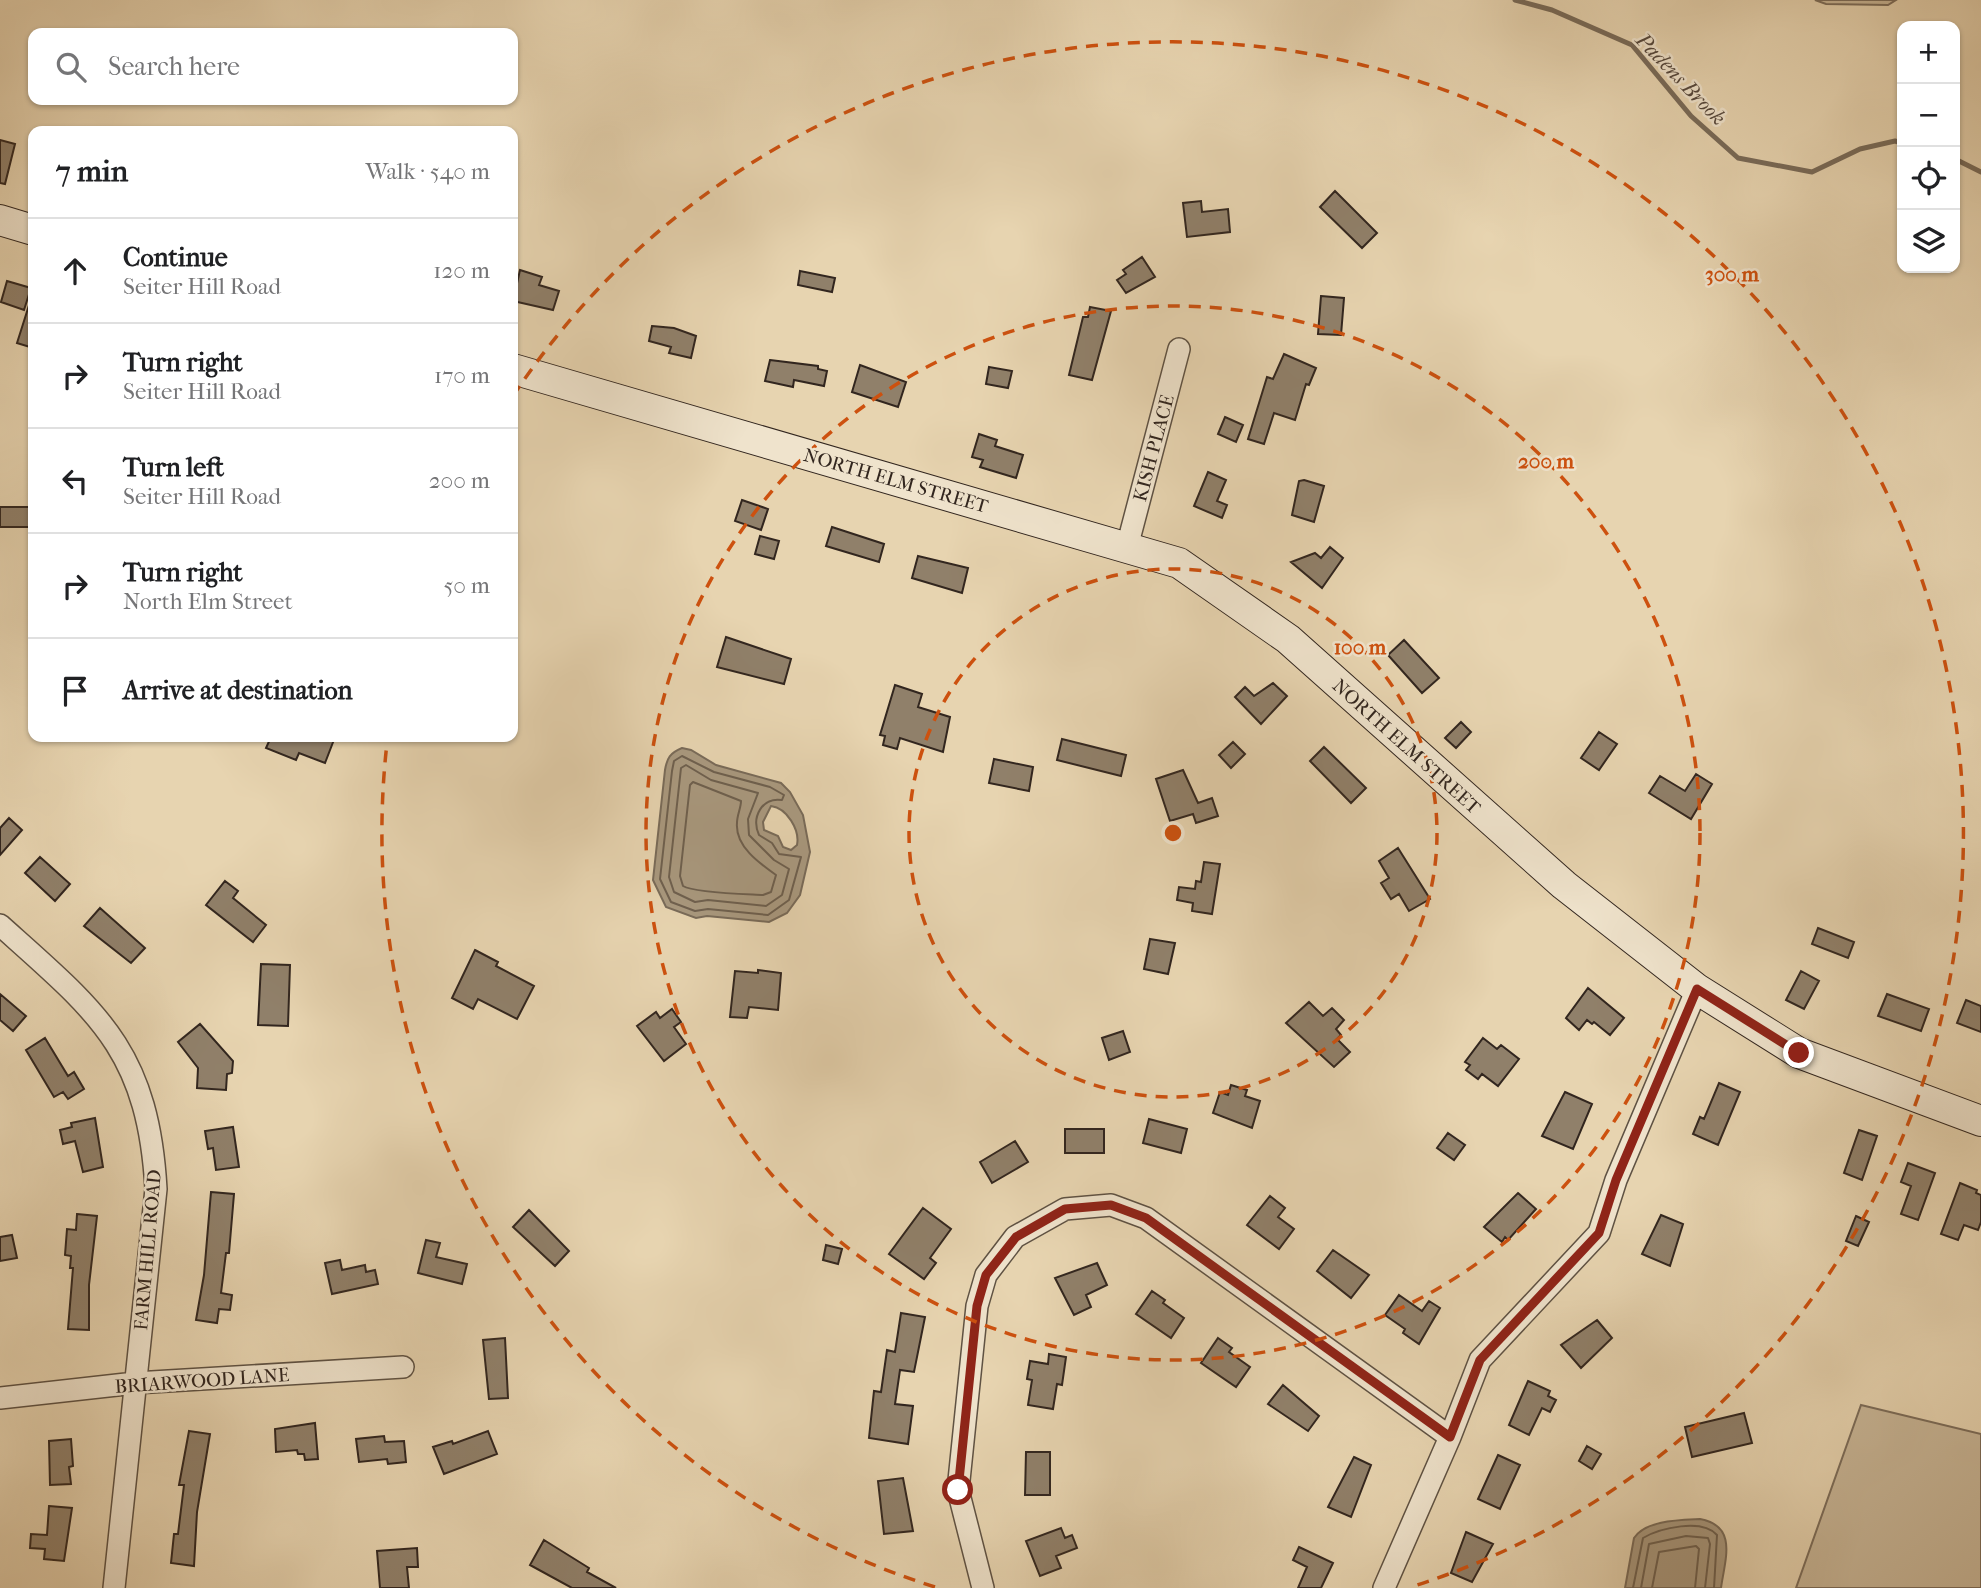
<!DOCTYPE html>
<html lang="en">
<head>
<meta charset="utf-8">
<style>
	body { margin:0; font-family:"IM FELL French Canon",serif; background:#f6f6f6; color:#202124 }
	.controls { position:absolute; right:21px; top:21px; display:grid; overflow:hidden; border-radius:14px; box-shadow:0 2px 5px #0004 }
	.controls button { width:63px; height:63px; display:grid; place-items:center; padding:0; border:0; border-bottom:2px solid #e0e0e0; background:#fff; color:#202124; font:35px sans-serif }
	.stop { position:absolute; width:21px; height:21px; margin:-16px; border:5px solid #8f2418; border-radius:50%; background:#fff }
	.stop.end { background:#8f2418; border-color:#fff; box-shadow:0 2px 7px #0008 }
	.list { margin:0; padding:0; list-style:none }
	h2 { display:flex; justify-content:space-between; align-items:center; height:91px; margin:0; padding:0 28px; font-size:30px }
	h2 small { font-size:23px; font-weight:400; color:#757577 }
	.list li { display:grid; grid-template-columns:46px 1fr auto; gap:21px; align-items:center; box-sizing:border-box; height:105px; padding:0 28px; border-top:2px solid #e0e0e0 }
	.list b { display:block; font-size:26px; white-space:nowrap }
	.list p { margin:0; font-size:23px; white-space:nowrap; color:#757577 }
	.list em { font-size:23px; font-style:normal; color:#757577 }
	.icon { flex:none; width:38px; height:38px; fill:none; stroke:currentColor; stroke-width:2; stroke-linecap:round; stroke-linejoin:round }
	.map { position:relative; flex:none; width:1981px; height:1588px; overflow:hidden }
	.search { position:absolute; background:#fff; box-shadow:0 2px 5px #0004; left:28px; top:28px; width:490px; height:77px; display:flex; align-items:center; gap:18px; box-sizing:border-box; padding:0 24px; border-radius:14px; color:#757577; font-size:26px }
	.panel { position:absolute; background:#fff; box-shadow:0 2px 5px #0004; left:28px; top:126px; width:490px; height:616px; border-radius:14px }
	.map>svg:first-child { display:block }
	.green { fill:#c8b697; stroke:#7d6e5b; stroke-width:2 }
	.water { fill:#a9997f; stroke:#796b59; stroke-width:2; fill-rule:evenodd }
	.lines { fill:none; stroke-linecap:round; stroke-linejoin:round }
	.shore { stroke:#6e604f; stroke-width:2 }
	.stream { stroke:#796b59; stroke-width:5 }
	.building { fill:#90806a; stroke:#32261f; stroke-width:2 }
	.street-casing { stroke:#5f5243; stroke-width:24 }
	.secondary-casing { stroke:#32261f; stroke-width:32 }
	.street { stroke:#efe3cc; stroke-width:21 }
	.secondary { stroke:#efe3cc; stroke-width:30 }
	.route { stroke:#8f2418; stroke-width:9 }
	.ring { fill:none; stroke:#cd510f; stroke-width:3.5; stroke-dasharray:12 9 }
	.labels { text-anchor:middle; stroke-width:5; stroke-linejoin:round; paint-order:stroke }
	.street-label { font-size:19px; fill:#32261f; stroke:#efe3cc }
	.water-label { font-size:21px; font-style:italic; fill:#56483c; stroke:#efe3cc }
	.centre { fill:#cd510f; stroke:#efe3cc; stroke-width:3.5 }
	.ring-label { font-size:21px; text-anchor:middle; font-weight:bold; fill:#cd510f; stroke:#efe3cc; stroke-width:5; stroke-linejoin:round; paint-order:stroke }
</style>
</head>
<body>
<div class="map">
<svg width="1981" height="1588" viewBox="0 0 1981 1588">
	<rect width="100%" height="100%" fill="#e7d4b0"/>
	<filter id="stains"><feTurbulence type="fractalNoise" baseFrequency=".00286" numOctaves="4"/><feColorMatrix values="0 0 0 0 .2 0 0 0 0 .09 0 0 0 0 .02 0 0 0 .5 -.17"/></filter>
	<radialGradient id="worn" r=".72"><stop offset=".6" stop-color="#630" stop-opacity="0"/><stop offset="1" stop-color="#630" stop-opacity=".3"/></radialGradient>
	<path class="green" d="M1815,0H1896L1888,5L1826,4Z
		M1861,1405L1981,1434V1588H1796Z"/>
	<path class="water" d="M682,748L691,750L716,765L781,783L790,792L803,815L810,852L800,895L787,913L769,922L707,916L696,918L666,907L653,880L665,770C667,758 670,753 682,748ZM771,806C787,808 800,830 797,845L791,850L783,847L778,836L764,830L763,822Z
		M1700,1519C1738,1526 1725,1559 1721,1588H1625L1634,1538C1646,1520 1680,1520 1700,1519Z"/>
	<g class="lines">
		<path class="shore" d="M682,756L714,772L770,787L784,795L782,800C762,797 751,817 759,835L772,843L779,854L801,857L789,900L768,915L708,909L695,911L671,902L660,879L672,771L674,761Z
			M686,765L711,780L758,793L748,819L749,835L774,860L789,869L782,895L766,906L708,900L695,902L674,892L669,877L681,768Z
			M693,782L741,801C741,808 737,815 737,823C735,846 759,863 776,875L771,892L763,895C745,894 695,893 683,886L680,876L690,785Z
			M1633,1588L1643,1538C1660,1528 1702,1518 1717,1535L1714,1588
			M1641,1588L1649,1544L1686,1536L1708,1538L1710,1544L1705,1588
			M1652,1588L1659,1552L1696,1546L1699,1549L1695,1588"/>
		<path class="stream" d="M1515,0L1552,10L1632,45L1691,116L1738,158L1812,172L1860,149L1895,141L1902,143
			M1955,159L1981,172"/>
	</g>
	<path class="building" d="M0,140L15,144L5,184L0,183Z
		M1335,191L1377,233L1362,248L1320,207Z
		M1201,201L1202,212L1228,209L1230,232L1187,237L1183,203Z
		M1142,257L1155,277L1126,293L1117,280L1126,274L1123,270Z
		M520,270L542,277L539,285L559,291L553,310L513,301Z
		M800,271L835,278L832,292L798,285Z
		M7,281L31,288L24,310L1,302Z
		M1321,296L1344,298L1341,335L1318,334Z
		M30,302L33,303V348L17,343Z
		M1090,307L1111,311L1092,380L1069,375L1083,317H1088Z
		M652,326L674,328L696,336L691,358L669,353L671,347L649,341Z
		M1284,354L1316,368L1309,385L1306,384L1295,420L1274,413L1264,444L1248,439L1267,377L1273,379Z
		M770,360L818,366V369L827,371L824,386L794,380L793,387L765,381Z
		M860,365L906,382L898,407L852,392Z
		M989,367L1012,371L1008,388L986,384Z
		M1225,417L1243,425L1236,442L1218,434Z
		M979,434L997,440L995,446L1023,455L1016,478L980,467L983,460L972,457Z
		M1208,472L1226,480L1217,501L1227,505L1222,518L1194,506Z
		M1304,480L1324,486L1314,522L1292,515L1299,481Z
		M742,500L768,509L761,530L735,521Z
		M0,507H33V527H0Z
		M832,527L884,544L879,562L826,546Z
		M760,536L779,541L774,559L755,554Z
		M1330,547L1343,558L1322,588L1291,562L1315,553L1321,558Z
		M918,556L968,568L962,593L912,578Z
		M726,637L791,659L784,684L717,667Z
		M1404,640L1439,678L1422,693L1388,655Z
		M1273,683L1287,696L1261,724L1235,697L1245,687L1254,696Z
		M895,685L922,694L918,707L950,717L943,752L900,738L897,749L883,745L885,736L880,735Z
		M1461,722L1471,732L1456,748L1445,738Z
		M1599,732L1617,744L1599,770L1581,758Z
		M271,737H335L325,763L299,753L296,760L266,748Z
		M1062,739L1126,755L1121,776L1057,760Z
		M1233,742L1245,754L1231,768L1219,755Z
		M1324,747L1366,788L1351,803L1310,761Z
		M994,759L1033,767L1029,791L989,783Z
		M1183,770L1198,803L1212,798L1218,816L1196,823L1193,814L1170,821L1156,779Z
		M1696,774L1712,784L1691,819L1649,793L1660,776L1685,791Z
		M9,818L22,830L0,855V828Z
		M1398,848L1430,899L1409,911L1399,894L1391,899L1381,883L1389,878L1379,861Z
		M40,857L70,884L55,901L25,873Z
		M1204,862L1220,864L1212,914L1192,911L1193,903L1177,900L1179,887L1195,889L1196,881L1201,882Z
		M225,881L238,891L233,898L266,925L253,942L206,905Z
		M100,908L145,948L131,963L84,926Z
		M1818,928L1854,942L1848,958L1812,944Z
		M1150,939L1175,943L1168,974L1144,969Z
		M475,950L498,962L496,966L534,986L517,1019L478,999L473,1009L452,998Z
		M261,964L290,965L288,1026L258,1025Z
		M758,970L781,973L778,1010L749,1007L747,1018L730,1017L735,971L758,973Z
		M1801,971L1819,981L1804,1009L1786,1000Z
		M1588,988L1624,1018L1610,1035L1594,1022L1592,1024L1587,1020L1579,1030L1566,1018Z
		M0,994L26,1016L13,1031L0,1020Z
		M1887,994L1929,1009L1921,1031L1878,1016Z
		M1966,1000L1981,1006V1032L1957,1023Z
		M1309,1002L1323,1016L1332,1008L1344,1020L1336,1029L1341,1035L1337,1039L1350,1052L1334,1067L1286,1023Z
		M672,1009L681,1022L674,1027L686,1044L664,1061L637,1026L656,1012L660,1018Z
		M200,1024L233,1061L232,1073L227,1074L226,1090L197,1088L198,1068L178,1042Z
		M1123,1031L1130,1052L1109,1060L1102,1038Z
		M45,1038L68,1076L74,1072L84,1089L68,1099L63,1092L54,1097L26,1050Z
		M1483,1038L1497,1049L1501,1045L1519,1059L1498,1086L1482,1074L1478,1079L1466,1070L1470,1065L1465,1062Z
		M1719,1083L1740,1092L1718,1145L1693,1134L1700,1117L1704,1119Z
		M1231,1085L1247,1090L1245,1096L1260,1101L1252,1128L1213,1113L1220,1092L1228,1095Z
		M1565,1092L1592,1104L1573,1149L1542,1136Z
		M95,1118L103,1167L83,1172L75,1141L63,1144L60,1130L72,1127L71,1123Z
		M1149,1119L1187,1129L1181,1153L1143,1143Z
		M233,1127L239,1167L216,1170L213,1148L208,1149L205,1131Z
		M1065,1129H1104V1153H1065Z
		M1859,1130L1877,1136L1862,1180L1844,1173Z
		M1448,1133L1465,1145L1454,1160L1437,1148Z
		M1015,1141L1028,1162L992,1183L980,1162Z
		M1908,1163L1935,1173L1918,1220L1901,1214L1911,1186L1901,1182Z
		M1960,1183L1977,1190L1976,1193L1981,1195V1222L1978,1230L1964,1225L1958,1240L1941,1234Z
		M211,1192L234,1194L229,1253H226L221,1293L232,1295L230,1310L219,1309L217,1323L196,1320L204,1275Z
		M1518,1193L1536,1209L1508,1240L1505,1237L1502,1242L1484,1227Z
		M1270,1196L1285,1208L1278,1217L1294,1229L1279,1249L1247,1225Z
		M923,1208L951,1229L930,1258L936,1263L924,1279L889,1254Z
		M529,1210L569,1251L555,1266L513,1227Z
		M77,1214L97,1216L89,1285V1330L68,1329L73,1268H70L71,1256L65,1255L67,1229L76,1230Z
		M1661,1215L1683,1224L1670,1266L1642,1254Z
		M1856,1216L1869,1222L1858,1246L1846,1241Z
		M12,1235L17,1258L0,1261V1237Z
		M426,1240L440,1243L436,1257L467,1264L462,1284L418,1273Z
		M826,1245L842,1249L838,1264L823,1260Z
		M1333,1250L1369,1275L1351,1298L1317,1271Z
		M340,1260L342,1270L365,1265L366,1272L375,1270L378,1284L332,1294L325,1263Z
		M1097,1263L1107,1285L1086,1295L1091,1307L1074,1315L1055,1278Z
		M1152,1291L1165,1300L1163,1303L1184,1318L1171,1338L1136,1314Z
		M1399,1295L1422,1311L1429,1301L1440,1308L1419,1344L1403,1333L1405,1329L1385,1315Z
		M901,1313L925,1317L914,1372L900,1370L895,1404L913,1406L908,1444L869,1438L874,1391L881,1392L887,1350L895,1352Z
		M1597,1320L1612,1338L1581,1368L1561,1345Z
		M505,1338L508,1398L489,1399L483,1340Z
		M1218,1338L1232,1348L1229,1352L1250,1367L1236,1387L1201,1363Z
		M1049,1354L1066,1357L1062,1385L1057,1384L1053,1409L1028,1405L1032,1380L1027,1379L1030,1361L1048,1364Z
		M1528,1381L1550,1391L1548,1396L1556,1400L1550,1412L1542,1408L1529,1435L1509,1425Z
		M1283,1385L1319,1416L1308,1431L1268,1404Z
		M1744,1413L1752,1443L1692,1457L1685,1427Z
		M315,1423L318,1459L305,1460L304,1454H298L297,1450L276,1452L275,1429Z
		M189,1431L210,1434L197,1512L194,1566L171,1563L174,1534H178L184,1485H179Z
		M488,1431L497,1454L444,1474L433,1447L452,1441L453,1444Z
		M384,1436L385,1442L404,1441L406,1462L388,1464L387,1459L359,1462L356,1439Z
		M71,1439L73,1466L69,1467L71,1484L50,1485L49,1441Z
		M1587,1446L1601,1454L1592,1469L1579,1461Z
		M1026,1452H1050V1495H1025Z
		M1498,1455L1520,1465L1500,1509L1478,1499Z
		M1354,1457L1371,1465L1351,1517L1328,1507Z
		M903,1478L913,1531L884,1534L878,1481Z
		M49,1506L72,1508L64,1561L44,1559L45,1549L30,1548L31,1534L47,1535Z
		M1061,1528L1065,1538L1072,1535L1077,1548L1056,1556L1061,1568L1040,1576L1026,1541Z
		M1466,1532L1493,1544L1472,1582L1451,1573Z
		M544,1540L589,1568L587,1572L616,1588H572L530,1565Z
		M1299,1547L1333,1563L1321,1588H1298L1307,1567L1293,1560Z
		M417,1548L418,1567H407L409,1588H380L377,1551Z"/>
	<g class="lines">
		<defs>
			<path id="street" d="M1127,547L1179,349
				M0,925C97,1012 148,1049 156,1189L114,1588
				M0,1398L135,1383L403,1367
				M1450,1437L1480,1360L1599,1233L1616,1180L1697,989
				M983,1588L958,1490L977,1306L986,1275L1015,1237L1065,1209L1111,1205L1146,1218L1450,1437L1384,1588"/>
			<path id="secondary" d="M0,220L33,230
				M513,369L1179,563L1288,639L1564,885L1697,989L1799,1053L1981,1121"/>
		</defs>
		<use href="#street" class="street-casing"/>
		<use href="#secondary" class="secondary-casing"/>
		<use href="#street" class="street"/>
		<use href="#secondary" class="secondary"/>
	</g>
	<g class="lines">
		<path class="route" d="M958,1490L977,1306L986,1275L1016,1237L1065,1209L1111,1205L1146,1218L1450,1437L1480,1360L1599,1233L1616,1180L1697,989L1799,1053"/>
	</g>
	<g class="ring">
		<circle cx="1173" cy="833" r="264"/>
		<circle cx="1173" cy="833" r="527"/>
		<path d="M935 1587A791 791 0 0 1 387 743M513 396A791 791 0 1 1 1411 1587"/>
	</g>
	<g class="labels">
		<g class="street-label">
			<text transform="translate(1153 448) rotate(-75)" y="7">KISH PLACE</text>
			<text transform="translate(896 480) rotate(16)" y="7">NORTH ELM STREET</text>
			<text transform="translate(1407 746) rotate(42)" y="7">NORTH ELM STREET</text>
			<text transform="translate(147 1250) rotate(-85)" y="7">FARM HILL ROAD</text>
			<text transform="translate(202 1380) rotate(-4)" y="7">BRIARWOOD LANE</text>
		</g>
		<g class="water-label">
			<text transform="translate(1681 79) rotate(46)" y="7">Padens Brook</text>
		</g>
	</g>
	<circle cx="1173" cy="833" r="10" class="centre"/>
	<g class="ring-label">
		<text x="1732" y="281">300 m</text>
		<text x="1546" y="468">200 m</text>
		<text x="1360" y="654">100 m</text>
	</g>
	<rect width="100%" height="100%" filter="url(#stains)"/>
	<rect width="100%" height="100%" fill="url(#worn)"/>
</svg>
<div class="controls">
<button>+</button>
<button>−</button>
<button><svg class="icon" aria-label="locate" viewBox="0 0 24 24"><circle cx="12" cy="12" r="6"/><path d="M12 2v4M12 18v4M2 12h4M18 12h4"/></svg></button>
<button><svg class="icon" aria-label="layers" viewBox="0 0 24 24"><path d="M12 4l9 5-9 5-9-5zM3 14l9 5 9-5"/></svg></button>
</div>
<div class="stop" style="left:958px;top:1490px"></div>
<div class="stop end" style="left:1799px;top:1053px"></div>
<div class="search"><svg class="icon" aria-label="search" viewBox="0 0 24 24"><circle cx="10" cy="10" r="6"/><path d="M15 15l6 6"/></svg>Search here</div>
<section class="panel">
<h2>7 min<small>Walk · 540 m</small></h2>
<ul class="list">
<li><svg class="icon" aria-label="ahead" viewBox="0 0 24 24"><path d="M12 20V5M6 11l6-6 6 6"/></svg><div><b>Continue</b><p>Seiter Hill Road</p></div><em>120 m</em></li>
<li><svg class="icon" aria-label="right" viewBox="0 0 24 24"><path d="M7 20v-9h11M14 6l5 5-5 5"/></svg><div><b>Turn right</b><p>Seiter Hill Road</p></div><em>170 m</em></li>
<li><svg class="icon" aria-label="left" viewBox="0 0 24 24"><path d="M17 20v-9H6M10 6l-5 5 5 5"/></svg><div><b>Turn left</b><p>Seiter Hill Road</p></div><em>200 m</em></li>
<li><svg class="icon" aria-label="right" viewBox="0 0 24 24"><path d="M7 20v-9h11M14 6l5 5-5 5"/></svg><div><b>Turn right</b><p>North Elm Street</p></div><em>50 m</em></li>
<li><svg class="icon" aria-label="arrive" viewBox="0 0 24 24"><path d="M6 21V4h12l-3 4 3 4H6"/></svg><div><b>Arrive at destination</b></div></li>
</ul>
</section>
</div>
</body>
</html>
